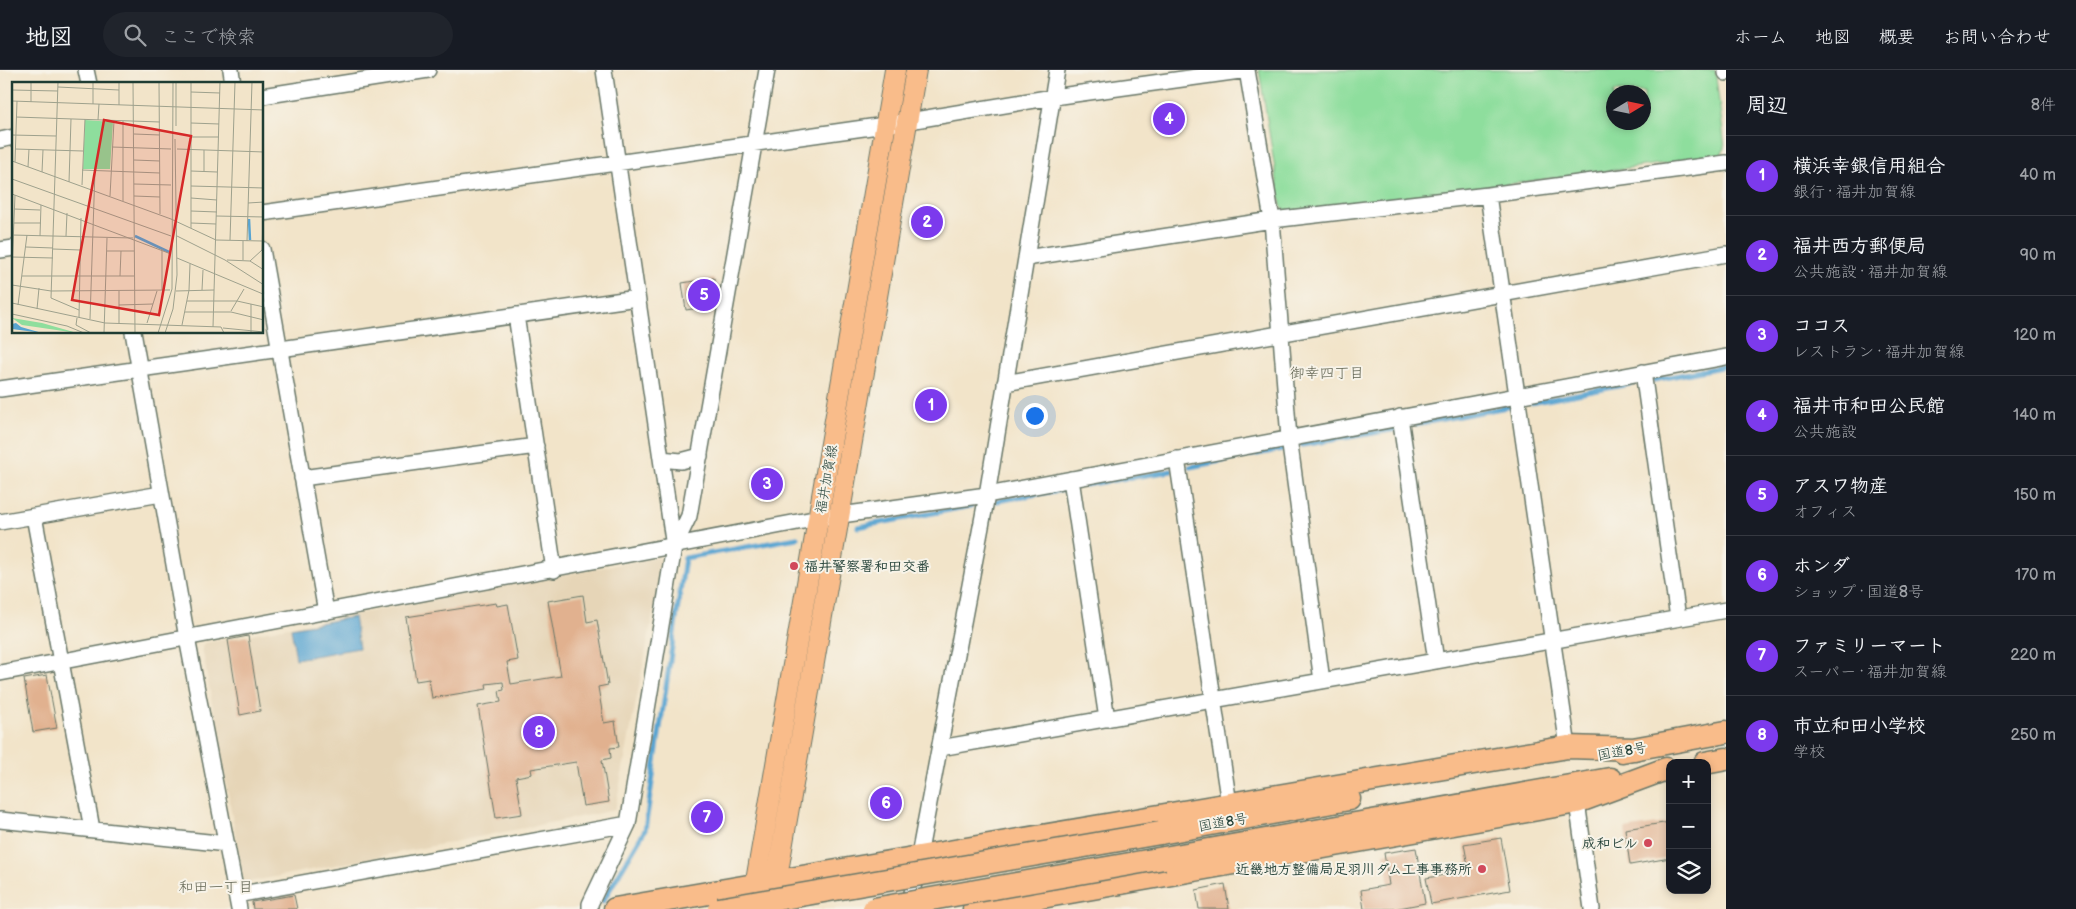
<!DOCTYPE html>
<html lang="ja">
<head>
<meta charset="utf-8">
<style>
	body { margin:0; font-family:"Balsamiq Sans","Klee One",sans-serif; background:#20242c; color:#f1f3f6 }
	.controls { position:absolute; right:15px; bottom:15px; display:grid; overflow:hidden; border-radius:10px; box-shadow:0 2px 8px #0003 }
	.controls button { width:45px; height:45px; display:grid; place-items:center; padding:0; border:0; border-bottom:1px solid #363941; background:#171b24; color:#f1f3f6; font:25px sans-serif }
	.compass { position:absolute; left:1606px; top:15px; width:45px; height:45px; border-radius:50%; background:#171b24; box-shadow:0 2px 8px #0003; rotate:80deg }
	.you { position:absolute; left:1034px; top:345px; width:18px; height:18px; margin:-12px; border:4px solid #fff; border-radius:50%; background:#1a73e8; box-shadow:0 0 0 8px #1a73e833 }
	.badge { display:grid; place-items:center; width:32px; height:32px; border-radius:50%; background:#7c3aed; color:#fff; font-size:16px; font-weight:700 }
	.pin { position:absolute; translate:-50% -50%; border:2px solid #fff; box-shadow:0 1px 5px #0006 }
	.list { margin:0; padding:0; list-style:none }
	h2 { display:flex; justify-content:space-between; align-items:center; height:65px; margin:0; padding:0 20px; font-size:21px }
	h2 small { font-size:16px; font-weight:400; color:#9ea1a6 }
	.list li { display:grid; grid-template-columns:32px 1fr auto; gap:15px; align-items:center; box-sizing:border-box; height:80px; padding:0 20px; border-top:1px solid #363941 }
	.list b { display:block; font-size:19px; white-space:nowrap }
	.list p { margin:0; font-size:16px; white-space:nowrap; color:#9ea1a6 }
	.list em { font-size:16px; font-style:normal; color:#9ea1a6 }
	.icon { flex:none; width:28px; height:28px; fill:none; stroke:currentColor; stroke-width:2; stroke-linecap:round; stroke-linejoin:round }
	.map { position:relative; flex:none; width:1726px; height:839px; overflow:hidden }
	header { display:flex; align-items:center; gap:30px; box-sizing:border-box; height:70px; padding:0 25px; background:#171b24; border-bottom:1px solid #363941 }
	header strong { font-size:24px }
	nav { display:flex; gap:28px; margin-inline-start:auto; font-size:18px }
	.search { width:350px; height:45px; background:#20242c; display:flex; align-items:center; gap:12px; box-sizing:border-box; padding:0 18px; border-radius:28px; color:#9ea1a6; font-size:19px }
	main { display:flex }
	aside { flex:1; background:#171b24 }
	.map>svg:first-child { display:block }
	.built { fill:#e6d5b7 }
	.green { fill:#8ede9d; stroke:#568e68; fill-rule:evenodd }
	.water { fill:#58a4d1; stroke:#3c7082 }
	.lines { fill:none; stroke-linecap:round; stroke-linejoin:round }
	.stream { stroke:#58a4d1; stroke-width:5 }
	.building { fill:#e1b18f }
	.minor-casing { stroke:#697768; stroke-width:18 }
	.major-casing { stroke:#697768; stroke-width:22 }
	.highway-casing { stroke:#697768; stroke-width:25 }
	.minor { stroke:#fff; stroke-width:15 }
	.major { stroke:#f9bc8a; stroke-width:20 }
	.highway { stroke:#f9bc8a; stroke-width:22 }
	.highway-bridge-casing { stroke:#697768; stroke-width:25; stroke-linecap:butt }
	.highway-bridge { stroke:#f9bc8a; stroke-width:22 }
	.poi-dot { fill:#d1495b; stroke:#f7f3e8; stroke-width:2 }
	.labels { text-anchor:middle; stroke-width:4; stroke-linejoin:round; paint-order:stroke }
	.street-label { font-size:14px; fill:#1f3d34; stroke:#f7f3e8 }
	.poi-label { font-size:14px; font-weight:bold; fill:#1f3d34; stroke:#f7f3e8; text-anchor:end }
	.neighbourhood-label { font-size:15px; fill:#636654; stroke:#f7f3e8 }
	.inset-river { fill:none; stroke:#58a4d1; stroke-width:2.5 }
	.inset-road { fill:none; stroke:#9ea18d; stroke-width:1 }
	.view { fill:#d62828; fill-opacity:0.15; stroke:#d62828; stroke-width:2.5 }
	.inset-edge { fill:none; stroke:#1f3d34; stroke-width:2.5 }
</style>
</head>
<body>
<header>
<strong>地図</strong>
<div class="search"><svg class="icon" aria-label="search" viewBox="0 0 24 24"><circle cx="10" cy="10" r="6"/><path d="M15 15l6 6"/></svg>ここで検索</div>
<nav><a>ホーム</a><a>地図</a><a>概要</a><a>お問い合わせ</a></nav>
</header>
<main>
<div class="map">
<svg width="1726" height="839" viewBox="0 0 1726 839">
	<rect width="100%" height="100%" fill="#f7f3e8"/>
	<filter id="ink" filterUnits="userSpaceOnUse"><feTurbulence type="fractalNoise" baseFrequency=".02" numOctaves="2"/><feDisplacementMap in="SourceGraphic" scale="10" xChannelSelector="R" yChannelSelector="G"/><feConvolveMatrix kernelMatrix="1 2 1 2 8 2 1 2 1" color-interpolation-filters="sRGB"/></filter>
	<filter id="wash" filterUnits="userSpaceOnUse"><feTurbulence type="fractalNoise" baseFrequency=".0096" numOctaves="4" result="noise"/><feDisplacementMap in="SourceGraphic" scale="20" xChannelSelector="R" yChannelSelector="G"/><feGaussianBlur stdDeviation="1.12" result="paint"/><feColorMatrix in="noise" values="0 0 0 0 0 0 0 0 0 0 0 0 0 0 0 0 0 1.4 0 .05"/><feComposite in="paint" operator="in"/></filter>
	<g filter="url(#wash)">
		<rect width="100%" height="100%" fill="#f2e4c9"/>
		<path class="built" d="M657,487L663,492L615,740L244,813L202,577L205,573Z"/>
		<path class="green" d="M1259,0H1715L1725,78L1720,86L1289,143L1281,136ZM1614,22H1644V52H1614Z"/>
		<path class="water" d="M354,547L359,578L296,589L291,558Z"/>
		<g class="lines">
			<path class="stream" d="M1654,310L1726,296
				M1531,333L1634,313
				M1417,354L1512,336
				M1302,375L1397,359
				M1190,397L1283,379
				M1085,415L1171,401
				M997,431L1066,419
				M858,457L971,436
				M603,831L645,760L685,488L797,468"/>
		</g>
		<g id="blocks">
			<path class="building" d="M714,208L716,216L711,236L686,240L682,213Z
				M583,525L587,552L597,550L608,615L598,617L604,653L615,651L619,677L610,678L611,688L602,690L609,732L583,736L576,692L531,699L532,704L516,707L522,744L496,748L478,636L501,632L499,621L504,620L503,612L486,614L487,619L432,628L429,609L416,611L406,547L496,533L497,536L508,534L518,590L507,592L511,614L561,606L548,531Z
				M248,566L260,641L240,645L228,570Z
				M47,605L57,658L33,662L24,609Z
				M1670,752V788L1630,795L1625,759Z
				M1501,768L1510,820L1431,834L1426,808L1469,801L1464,774Z
				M1416,778L1425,833L1394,839H1364L1361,820L1389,815L1384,783Z
				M1225,814L1229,839H1199L1196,820Z
				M294,825L297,839H253L252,832Z"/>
		</g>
	</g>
	<g filter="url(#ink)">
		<use href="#blocks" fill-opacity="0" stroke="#697768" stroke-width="1"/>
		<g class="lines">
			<defs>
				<path id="minor" d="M86,0L89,14
					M231,0L233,14
					M604,0L674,477
					M1726,0V3
					M262,26L428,0
					M0,70L14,67
					M1488,125L1568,677
					M262,143L885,55L1053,27L1247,0L1272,150L1289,368L1322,611
					M262,179L326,542
					M0,180L14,178
					M1026,188L1272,150L1488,125L1726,93
					M516,245L554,500
					M133,262L187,568L239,839
					M1643,302L1678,548
					M1005,313L1726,184
					M0,319L637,228
					M1400,347L1436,591
					M661,389L681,391L700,386
					M1177,389L1229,734
					M302,408L536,376
					M1071,409L1107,649
					M34,446L92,759
					M0,452L161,424
					M0,603L819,448L987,425L1726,287
					M940,678L1726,540
					M1577,732L1592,839
					M0,750L227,774
					M236,825L628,754
					M590,839V834L628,754L674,477L689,446L767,0
					M909,839L987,425L1057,0"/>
				<path id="major" d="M776,813L916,0
					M755,817L895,0"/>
				<path id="highway" d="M1622,681L1726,662
					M1705,693L1726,689
					M1160,763L1349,729
					M1164,788L1610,709
					M615,839C933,785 1250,730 1568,677L1635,679
					M974,839L1577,732L1666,699"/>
			</defs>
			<use href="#minor" class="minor-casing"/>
			<use href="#major" class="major-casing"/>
			<use href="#highway" class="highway-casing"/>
			<use href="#minor" class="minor"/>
			<use href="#major" class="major"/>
			<use href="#highway" class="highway"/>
			<defs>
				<path id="highway-bridge" d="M719,839L1160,763
					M874,839L1164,788"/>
			</defs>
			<use href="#highway-bridge" class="highway-bridge-casing"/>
			<use href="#highway-bridge" class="highway-bridge"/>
		</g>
	</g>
	<g class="poi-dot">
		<circle cx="794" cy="496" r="5"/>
		<circle cx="1648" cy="773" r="5"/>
		<circle cx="1482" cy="799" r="5"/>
	</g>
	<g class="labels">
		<g class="street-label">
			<text transform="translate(826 409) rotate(-80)" y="5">福井加賀線</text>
			<text transform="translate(1622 681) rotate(-10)" y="5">国道8号</text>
			<text transform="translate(1223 752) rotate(-10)" y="5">国道8号</text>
		</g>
		<g class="poi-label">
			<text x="804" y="501" text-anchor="start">福井警察署和田交番</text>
			<text x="1638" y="778">成和ビル</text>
			<text x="1472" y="804">近畿地方整備局足羽川ダム工事事務所</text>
		</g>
		<g class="neighbourhood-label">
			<text x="1327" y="308">御幸四丁目</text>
			<text x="216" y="822">和田一丁目</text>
		</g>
	</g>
	<g transform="translate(12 12)">
		<rect width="251" height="251" fill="#f2e4c9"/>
		<path d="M73,38L101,40L98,87H71ZM0,236L30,241L65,251L10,243Z" fill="#8ede9d"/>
		<path d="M4,241L9,245L30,251L0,247V242Z" fill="#58a4d1"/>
		<path class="inset-river" d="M237,137L238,158M123,154L157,170"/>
		<path class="inset-road" d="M46,0L39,216L67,228M121,0L123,251M147,0L148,132M46,5L107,8M0,8L46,9M179,10L208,11M0,19L252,28M19,20V0M81,22V0M107,23V0M4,35L148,40M86,38L87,22M111,39V119M179,41L207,42M164,44V0M122,52L148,53M0,53L44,54M179,55H207M100,65L159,67M3,67L71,69M165,67L252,70M192,68V89M122,78L148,79M0,79L159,137L204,158L250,159M3,80L5,19M16,85L17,67M70,88L148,91M179,89L205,90M30,90L31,68M0,97L159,154M57,100L59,37M122,102L159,103M70,103L73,37M179,104L252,106M0,112L159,172M98,114L102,39M122,114L148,115M179,116L205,118M236,121L252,120M2,127L28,128M179,129L205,130M204,134L252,135M2,141H29M179,141L204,142M179,146V0M0,153L121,156M28,154L29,123M54,154L55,131M165,154L213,178L252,203M218,158L223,0M231,159V178M235,159L240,0M14,165L41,166M41,167L68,168M150,167V208M250,168L251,135M95,169H122M0,175L41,176M165,176L251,212M215,178L238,179L252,188M238,179L250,168M0,187L3,113M10,194H122M108,194L109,169M0,203L39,209L158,208M190,208L191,188M107,209V241M164,209L202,208M175,219H225L252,225M0,221L93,241L209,245L212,251M6,223L15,153M107,223L141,222M25,227L27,206M219,229L232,207M173,230H219L252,238M0,232L55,244L72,251M67,235L69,136M65,236L64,243L79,251M78,237L83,88M135,241L145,209M170,243L177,208L178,182M201,245L208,0M211,246L252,250M92,251L95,156M146,251L160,207L161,0M153,251L161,227L165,193L163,57M239,251V222"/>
		<path class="view" d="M92,38L179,54L147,233L60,218Z"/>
		<rect width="251" height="251" class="inset-edge"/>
	</g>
</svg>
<div class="controls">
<button>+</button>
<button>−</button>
<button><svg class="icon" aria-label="layers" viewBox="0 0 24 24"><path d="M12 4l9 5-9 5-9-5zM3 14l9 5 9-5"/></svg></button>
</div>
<svg class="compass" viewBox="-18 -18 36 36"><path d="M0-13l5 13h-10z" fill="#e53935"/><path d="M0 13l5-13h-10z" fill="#9ea1a6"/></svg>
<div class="you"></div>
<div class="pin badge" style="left:931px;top:335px">1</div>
<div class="pin badge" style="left:927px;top:152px">2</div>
<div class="pin badge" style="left:767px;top:414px">3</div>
<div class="pin badge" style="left:1169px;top:49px">4</div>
<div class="pin badge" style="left:704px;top:225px">5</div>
<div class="pin badge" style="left:886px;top:733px">6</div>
<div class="pin badge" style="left:707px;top:747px">7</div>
<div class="pin badge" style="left:539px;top:662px">8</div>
</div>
<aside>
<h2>周辺<small>8件</small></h2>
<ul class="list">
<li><span class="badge">1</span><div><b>横浜幸銀信用組合</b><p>銀行 · 福井加賀線</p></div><em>40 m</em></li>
<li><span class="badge">2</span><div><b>福井西方郵便局</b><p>公共施設 · 福井加賀線</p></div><em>90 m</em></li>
<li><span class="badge">3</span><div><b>ココス</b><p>レストラン · 福井加賀線</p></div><em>120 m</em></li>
<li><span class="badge">4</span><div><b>福井市和田公民館</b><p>公共施設</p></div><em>140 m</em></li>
<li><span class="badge">5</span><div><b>アスワ物産</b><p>オフィス</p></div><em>150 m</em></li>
<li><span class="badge">6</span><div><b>ホンダ</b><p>ショップ · 国道8号</p></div><em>170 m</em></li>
<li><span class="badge">7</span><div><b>ファミリーマート</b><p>スーパー · 福井加賀線</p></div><em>220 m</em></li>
<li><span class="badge">8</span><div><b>市立和田小学校</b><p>学校</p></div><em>250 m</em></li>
</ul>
</aside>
</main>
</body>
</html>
